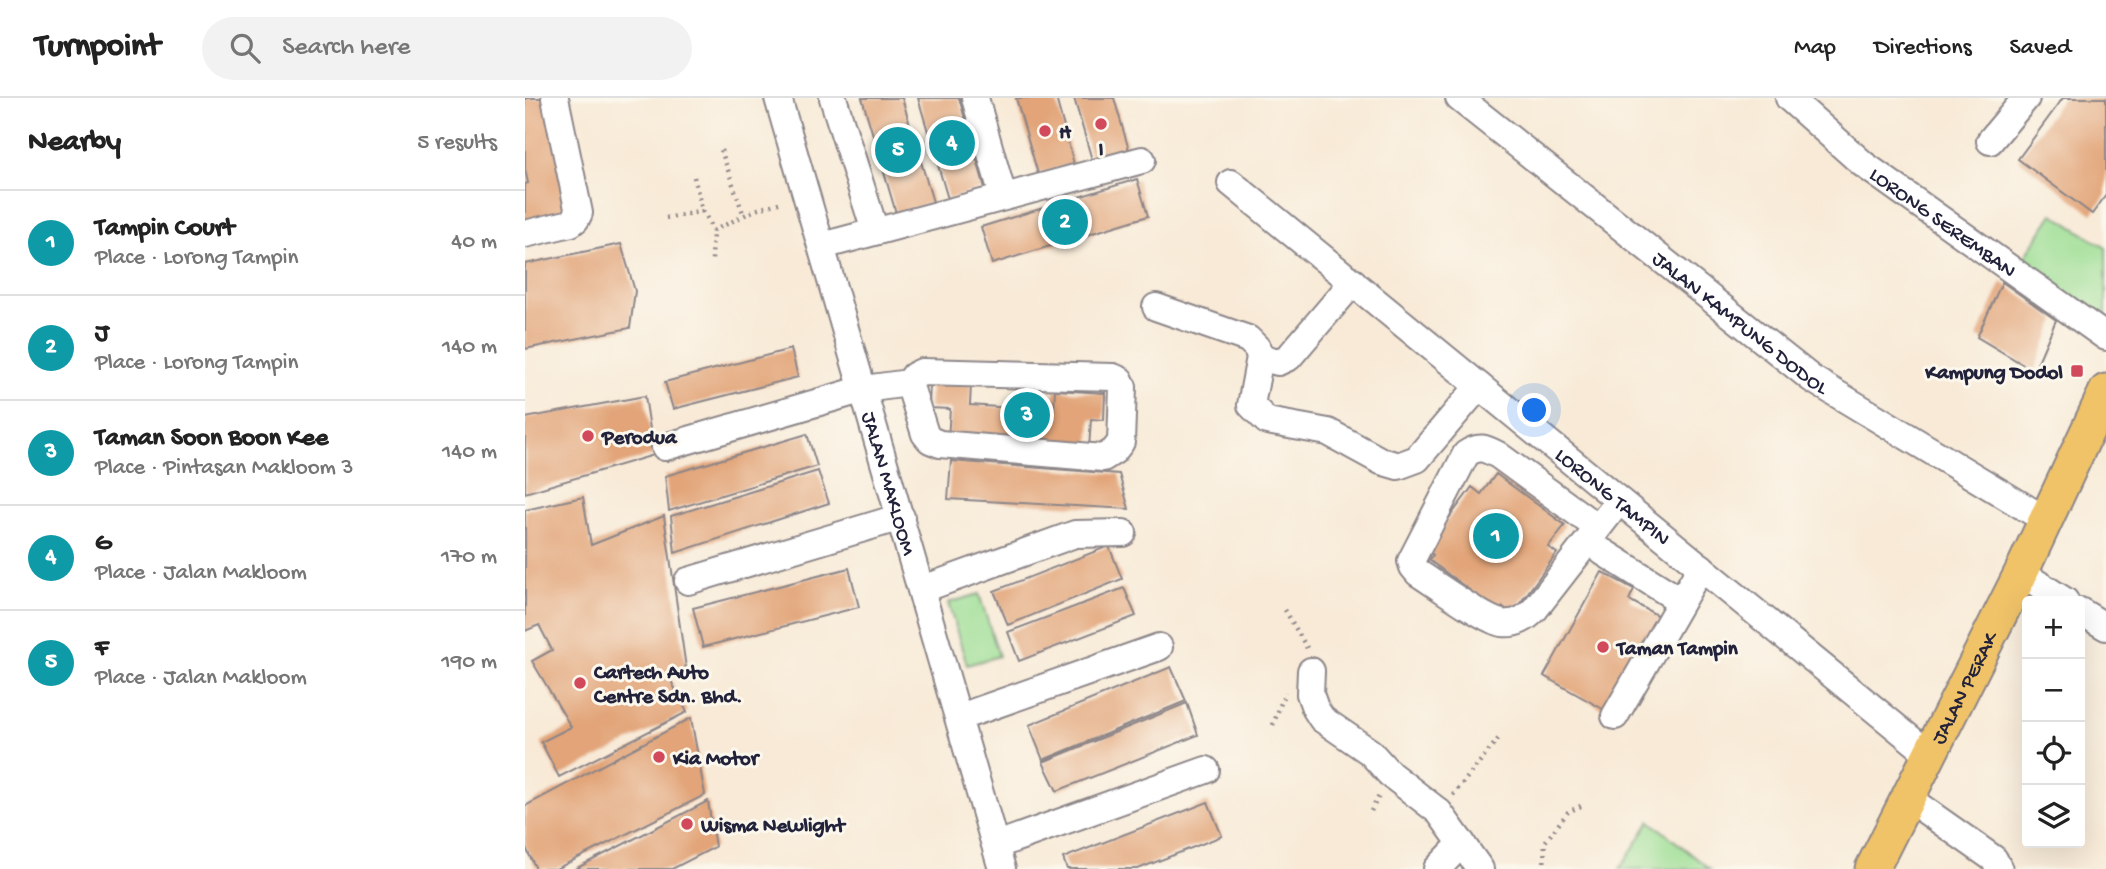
<!DOCTYPE html>
<html lang="en">
<head>
<meta charset="utf-8">
<style>
	body { margin:0; font-family:"Gochi Hand",sans-serif; background:#f2f2f2; color:#222 }
	.controls { position:absolute; right:21px; bottom:21px; display:grid; overflow:hidden; border-radius:7px; box-shadow:0 7px 28px #0002 }
	.controls button { width:63px; height:63px; display:grid; place-items:center; padding:0; border:0; border-bottom:2px solid #e0e0e0; background:#fff; color:#222; font:35px sans-serif }
	.you { position:absolute; left:1010px; top:313px; width:24px; height:24px; margin:-18px; border:5px solid #fff; border-radius:50%; background:#1a73e8; box-shadow:0 0 0 10px #1a73e833 }
	.badge { display:grid; place-items:center; width:46px; height:46px; border-radius:50%; background:#d93025; color:#fff; font-size:23px; font-weight:700 }
	.pin { position:absolute; translate:-50% -50%; border:4px solid #fff; box-shadow:0 2px 7px #0006 }
	.list { margin:0; padding:0; list-style:none }
	h2 { display:flex; justify-content:space-between; align-items:center; height:91px; margin:0; padding:0 28px; font-size:30px }
	h2 small { font-size:23px; font-weight:400; color:#767676 }
	.list li { display:grid; grid-template-columns:46px 1fr auto; gap:21px; align-items:center; box-sizing:border-box; height:105px; padding:0 28px; border-top:2px solid #e0e0e0 }
	.list b { display:block; font-size:26px; white-space:nowrap }
	.list p { margin:0; font-size:23px; white-space:nowrap; color:#767676 }
	.list em { font-size:23px; font-style:normal; color:#767676 }
	.icon { flex:none; width:38px; height:38px; fill:none; stroke:currentColor; stroke-width:2; stroke-linecap:round; stroke-linejoin:round }
	.map { position:relative; flex:none; width:1581px; height:771px; overflow:hidden }
	header { display:flex; align-items:center; gap:42px; box-sizing:border-box; height:98px; padding:0 35px; background:#fff; border-bottom:2px solid #e0e0e0 }
	header strong { font-size:33px }
	nav { display:flex; gap:38px; margin-inline-start:auto; font-size:24px }
	.search { width:490px; height:63px; background:#f2f2f2; display:flex; align-items:center; gap:18px; box-sizing:border-box; padding:0 24px; border-radius:38px; color:#767676; font-size:26px }
	main { display:flex }
	aside { flex:1; background:#fff }
	.map>svg:first-child { display:block }
	.green { fill:#9dde94; stroke:#608068; stroke-width:2 }
	.building { fill:#e2a478 }
	.lines { fill:none; stroke-linecap:round; stroke-linejoin:round }
	.minor-casing { stroke:#8d8689; stroke-width:30 }
	.major-casing { stroke:#8d8689; stroke-width:37 }
	.path { stroke:#8d8689; stroke-width:4.5; stroke-dasharray:2 5; stroke-linecap:butt }
	.minor { stroke:#fff; stroke-width:26 }
	.major { stroke:#f0c369; stroke-width:33 }
	.poi-dot { fill:#d1495b; stroke:#fbf7ec; stroke-width:2.5 }
	.labels { text-anchor:middle; stroke-width:6; stroke-linejoin:round; paint-order:stroke }
	.poi-label { font-size:21px; font-weight:bold; fill:#22223b; stroke:#fbf7ec; text-anchor:start }
	.street-label { font-size:21px; fill:#22223b; stroke:#fbf7ec }
</style>
</head>
<body>
<header>
<strong>Turnpoint</strong>
<div class="search"><svg class="icon" aria-label="search" viewBox="0 0 24 24"><circle cx="10" cy="10" r="6"/><path d="M15 15l6 6"/></svg>Search here</div>
<nav><a>Map</a><a>Directions</a><a>Saved</a></nav>
</header>
<main>
<aside>
<h2>Nearby<small>5 results</small></h2>
<ul class="list">
<li><span class="badge" style="background:#0f9aa8">1</span><div><b>Tampin Court</b><p>Place · Lorong Tampin</p></div><em>40 m</em></li>
<li><span class="badge" style="background:#0f9aa8">2</span><div><b>J</b><p>Place · Lorong Tampin</p></div><em>140 m</em></li>
<li><span class="badge" style="background:#0f9aa8">3</span><div><b>Taman Soon Boon Kee</b><p>Place · Pintasan Makloom 3</p></div><em>140 m</em></li>
<li><span class="badge" style="background:#0f9aa8">4</span><div><b>G</b><p>Place · Jalan Makloom</p></div><em>170 m</em></li>
<li><span class="badge" style="background:#0f9aa8">5</span><div><b>F</b><p>Place · Jalan Makloom</p></div><em>190 m</em></li>
</ul>
</aside>
<div class="map">
<svg width="1581" height="771" viewBox="0 0 1581 771">
	<rect width="100%" height="100%" fill="#fbf7ec"/>
	<filter id="ink" filterUnits="userSpaceOnUse"><feTurbulence type="fractalNoise" baseFrequency=".0143" numOctaves="2"/><feDisplacementMap in="SourceGraphic" scale="14" xChannelSelector="R" yChannelSelector="G"/><feConvolveMatrix kernelMatrix="1 2 1 2 8 2 1 2 1" color-interpolation-filters="sRGB"/></filter>
	<filter id="wash" filterUnits="userSpaceOnUse"><feTurbulence type="fractalNoise" baseFrequency=".00686" numOctaves="4" result="noise"/><feDisplacementMap in="SourceGraphic" scale="28" xChannelSelector="R" yChannelSelector="G"/><feGaussianBlur stdDeviation="1.57" result="paint"/><feColorMatrix in="noise" values="0 0 0 0 0 0 0 0 0 0 0 0 0 0 0 0 0 1.4 0 .05"/><feComposite in="paint" operator="in"/></filter>
	<g filter="url(#wash)">
		<rect width="100%" height="100%" fill="#f8ead7"/>
		<path class="green" d="M1528,116L1581,150V228L1492,171Z
			M454,496L474,558L442,567L423,505Z
			M1125,723L1185,771H1095Z"/>
		<g id="blocks">
			<path class="building" d="M0,0H23L48,116L0,126V86L3,85L0,71Z
				M337,0H377L408,104L371,115Z
				M393,0H434L460,90L423,101Z
				M491,0H531L549,66L513,76Z
				M549,0H589L604,52L567,62Z
				M1538,0H1581V97L1567,116L1493,61Z
				M612,81L623,118L467,166L456,129Z
				M96,146L110,193L105,230L0,251V166Z
				M1477,184L1531,222L1509,273L1452,239Z
				M266,251L273,279L148,311L140,284Z
				M405,284L446,287L445,307L529,313L530,292L580,295L579,322L566,321L564,351L423,342L425,311L404,310Z
				M120,298L129,357L0,395V320Z
				M282,336L292,368L144,413L140,378Z
				M426,363L594,376L604,411L423,401Z
				M293,373L304,405L150,455L146,418Z
				M971,376L1040,427L1023,449L1032,455L987,516L978,509L974,514L904,462L908,457L901,451L947,389L956,396Z
				M58,399L66,447L139,418L161,570L144,579L162,614L34,679L16,644L46,629L7,563L27,552L14,527L0,533V412Z
				M584,448L597,481L483,527L469,493Z
				M324,470L334,509L178,549L168,510Z
				M1077,474L1109,491L1104,502L1137,520L1085,615L1019,578Z
				M599,490L611,518L494,563L483,534Z
				M646,569L661,603L518,662L504,627Z
				M662,605L673,637L532,693L518,664Z
				M166,620L180,697L31,771H11L0,748V708Z
				M183,703L190,749L147,771H50Z
				M683,704L697,738L613,771H542L538,760Z"/>
		</g>
	</g>
	<g filter="url(#ink)">
		<use href="#blocks" fill-opacity="0" stroke="#8d8689" stroke-width="2"/>
		<g class="lines">
			<defs>
				<g id="minor">
					<path id="s1" d="M253,0L477,771"/>
					<path d="M308,0L350,133"/>
					<path d="M450,0L478,98"/>
					<path id="s2" d="M934,0L1287,281L1519,421"/>
					<path id="s3" d="M1264,0L1338,66L1581,239"/>
					<path d="M1465,43L1501,0"/>
					<path id="s4" d="M706,85L1404,656"/>
					<path d="M0,136L46,125L51,121L54,115L30,0"/>
					<path d="M297,148L617,62"/>
					<path d="M631,209L723,241L732,250L735,259L726,307L742,323L803,334L856,363L873,368L892,361L954,288"/>
					<path d="M735,259L753,264L764,259L828,184"/>
					<path d="M140,349L339,291L384,285L389,278L397,274L588,279L595,282L598,289L596,344L589,353L578,360L415,346L405,342L400,336L384,285"/>
					<path d="M1073,430L973,357C960,350 954,347 941,356L886,463L888,469L893,475C909,485 961,523 977,525C990,527 1002,520 1010,511L1094,403"/>
					<path d="M1078,454L1156,503"/>
					<path d="M1496,475L1540,503"/>
					<path d="M163,483L376,419"/>
					<path d="M398,491L550,436L598,435"/>
					<path d="M1555,513L1581,529"/>
					<path d="M786,573L785,596L790,610L797,621L845,654L865,676L914,714L955,771"/>
					<path d="M1090,618L1176,469"/>
					<path d="M435,619L634,549"/>
					<path d="M1384,701L1469,761L1474,771"/>
					<path d="M472,747L681,672"/>
					<path d="M912,771L937,745"/>
				</g>
				<g id="major">
					<path id="s5" d="M1347,771L1496,475L1581,293"/>
				</g>
			</defs>
			<use href="#minor" class="minor-casing"/>
			<use href="#major" class="major-casing"/>
			<path class="path" d="M196,52L219,118
				M169,79L176,108L188,133L187,163
				M141,120L179,113
				M188,133L230,112L257,104
				M760,512L782,550
				M748,627L760,594
				M928,697L974,640
				M846,713L855,696
				M1019,771L1020,744L1043,714L1058,707"/>
			<use href="#minor" class="minor"/>
			<use href="#major" class="major"/>
		</g>
	</g>
	<g class="poi-dot">
		<circle cx="576" cy="26" r="7"/>
		<circle cx="520" cy="33" r="7"/>
		<rect x="1545" y="266" width="14" height="14" rx="3.5"/>
		<circle cx="63" cy="338" r="7"/>
		<circle cx="1078" cy="549" r="7"/>
		<circle cx="55" cy="585" r="7"/>
		<circle cx="134" cy="659" r="7"/>
		<circle cx="162" cy="726" r="7"/>
	</g>
	<g class="labels">
		<g class="poi-label">
			<text x="534" y="40">H</text>
			<text x="576" y="57" text-anchor="middle">I</text>
			<text x="1538" y="280" text-anchor="end">Kampung Dodol</text>
			<text x="77" y="345">Perodua</text>
			<text x="1092" y="556">Taman Tampin</text>
			<text x="69" y="580">Cartech Auto<tspan x="69" dy="24">Centre Sdn. Bhd.</tspan></text>
			<text x="148" y="666">Kia Motor</text>
			<text x="176" y="733">Wisma Newlight</text>
		</g>
		<g class="street-label">
			<text dy="7" stroke="none"><textPath href="#s3" startOffset="198">LORONG SEREMBAN</textPath></text>
			<text dy="7" stroke="none"><textPath href="#s2" startOffset="360">JALAN KAMPUNG DODOL</textPath></text>
			<text dy="7" stroke="none"><textPath href="#s1" startOffset="401">JALAN MAKLOOM</textPath></text>
			<text dy="7" stroke="none"><textPath href="#s4" startOffset="494">LORONG TAMPIN</textPath></text>
			<text dy="7" stroke="none"><textPath href="#s5" startOffset="203">JALAN PERAK</textPath></text>
		</g>
	</g>
</svg>
<div class="controls">
<button>+</button>
<button>−</button>
<button><svg class="icon" aria-label="locate" viewBox="0 0 24 24"><circle cx="12" cy="12" r="6"/><path d="M12 2v4M12 18v4M2 12h4M18 12h4"/></svg></button>
<button><svg class="icon" aria-label="layers" viewBox="0 0 24 24"><path d="M12 4l9 5-9 5-9-5zM3 14l9 5 9-5"/></svg></button>
</div>
<div class="you"></div>
<div class="pin badge" style="left:971px;top:438px;background:#0f9aa8">1</div>
<div class="pin badge" style="left:540px;top:124px;background:#0f9aa8">2</div>
<div class="pin badge" style="left:502px;top:317px;background:#0f9aa8">3</div>
<div class="pin badge" style="left:427px;top:45px;background:#0f9aa8">4</div>
<div class="pin badge" style="left:373px;top:52px;background:#0f9aa8">5</div>
</div>
</main>
</body>
</html>
